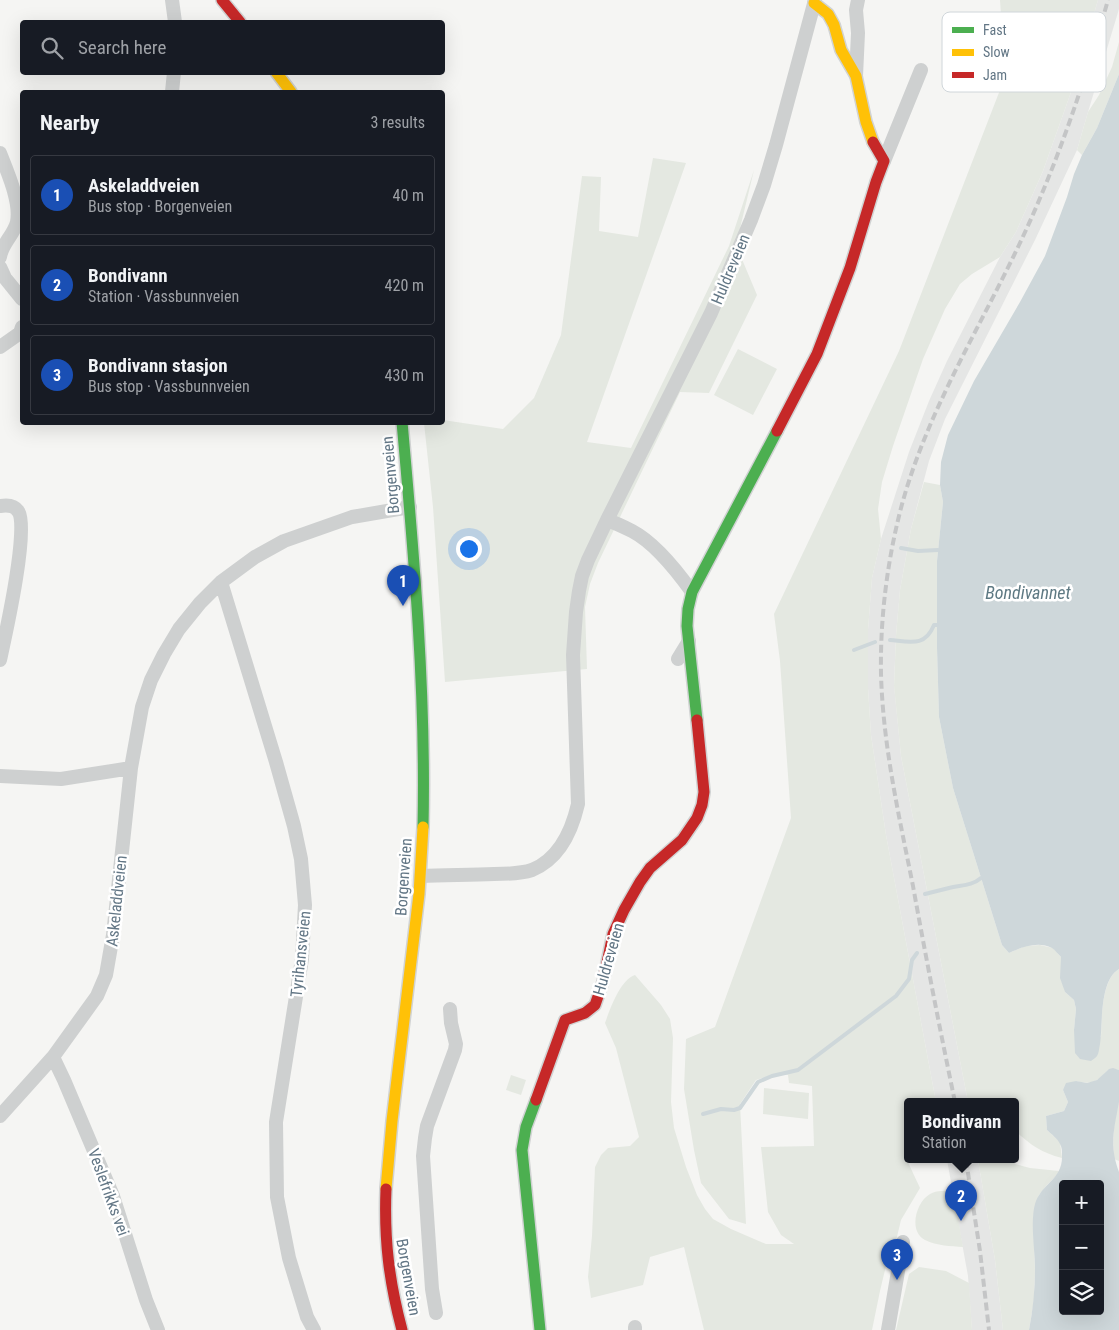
<!DOCTYPE html>
<html lang="en">
<head>
<meta charset="utf-8">
<style>
	body { margin:0; font-family:"Roboto Condensed",sans-serif; background:#242831; color:#f1f3f6 }
	.controls { position:absolute; right:15px; bottom:15px; display:grid; overflow:hidden; border-radius:5px; box-shadow:0 5px 20px #0002 }
	.controls button { width:45px; height:45px; display:grid; place-items:center; padding:0; border:0; border-bottom:1px solid #363941; background:#171b24; color:#f1f3f6; font:25px sans-serif }
	.you { position:absolute; left:468px; top:548px; width:18px; height:18px; margin:-12px; border:4px solid #fff; border-radius:50%; background:#1a73e8; box-shadow:0 0 0 8px #1a73e833 }
	.badge { display:grid; place-items:center; width:32px; height:32px; border-radius:50%; background:#95a2ac; color:#fff; font-size:16px; font-weight:700 }
	.pin { position:absolute; translate:-50% -41px; filter:drop-shadow(0 1px 2px #0008) }
	.pin::after { content:''; position:absolute; top:26px; width:18px; height:15px; background:inherit; clip-path:polygon(0 0,100% 0,50% 100%) }
	.popup { position:absolute; left:904px; top:1098px; width:115px; height:65px; box-sizing:border-box; display:grid; place-content:center; border-radius:5px; background:#171b24; filter:drop-shadow(0 1px 4px #0005); font-size:16px; white-space:nowrap; color:#9ea1a6 }
	.popup b { font-size:19px; color:#f1f3f6 }
	.popup::after { content:''; position:absolute; left:50%; top:100%; margin-left:-10px; border:10px solid transparent; border-top-color:#171b24 }
	.list { margin:0; padding:0; list-style:none }
	h2 { display:flex; justify-content:space-between; align-items:center; height:65px; margin:0; padding:0 20px; font-size:21px }
	h2 small { font-size:16px; font-weight:400; color:#9ea1a6 }
	.list li { display:grid; grid-template-columns:32px 1fr auto; gap:15px; align-items:center; box-sizing:border-box; height:80px; margin:0 10px 10px; padding:0 10px; border:1px solid #363941; border-radius:5px }
	.list b { display:block; font-size:19px; white-space:nowrap }
	.list p { margin:0; font-size:16px; white-space:nowrap; color:#9ea1a6 }
	.list em { font-size:16px; font-style:normal; color:#9ea1a6 }
	.icon { flex:none; width:28px; height:28px; fill:none; stroke:currentColor; stroke-width:2; stroke-linecap:round; stroke-linejoin:round }
	.map { position:relative; flex:none; width:1119px; height:1330px; overflow:hidden }
	.search { position:absolute; background:#171b24; box-shadow:0 5px 20px #0002; left:20px; top:20px; width:425px; height:55px; display:flex; align-items:center; gap:12px; box-sizing:border-box; padding:0 18px; border-radius:5px; color:#9ea1a6; font-size:19px }
	.panel { position:absolute; background:#171b24; box-shadow:0 5px 20px #0002; left:20px; top:90px; width:425px; height:335px; border-radius:5px }
	.map>svg:first-child { display:block }
	.built { fill:#e5e6e5 }
	.green { fill:#e4e8e1 }
	.water { fill:#ced7da; fill-rule:evenodd }
	.lines { fill:none; stroke-linecap:round; stroke-linejoin:round }
	.stream { stroke:#ced7da; stroke-width:4 }
	.fast-casing { stroke:#d1d3d3; stroke-width:14 }
	.slow-casing { stroke:#d1d3d3; stroke-width:14 }
	.jam-casing { stroke:#d1d3d3; stroke-width:14 }
	.street { stroke:#ced0d0; stroke-width:14 }
	.fast { stroke:#4caf50; stroke-width:11 }
	.slow { stroke:#ffc107; stroke-width:11 }
	.jam { stroke:#c62828; stroke-width:11 }
	.rail { stroke:#c4c5c6; stroke-width:4; stroke-dasharray:8 4; stroke-linecap:butt }
	.labels { text-anchor:middle; stroke-width:5; stroke-linejoin:round; paint-order:stroke }
	.street-label { font-size:16px; fill:#627685; stroke:#fff }
	.water-label { font-size:18px; font-style:italic; fill:#5e7983; stroke:#fff }
	.key { fill:#fff; stroke:#d0d6da; stroke-width:1 }
	.key-label { font-size:14px; fill:#627685 }
</style>
</head>
<body>
<div class="map">
<svg width="1119" height="1330" viewBox="0 0 1119 1330">
	<rect width="100%" height="100%" fill="#f5f5f3"/>
	<path class="built" d="M1098,0H1119V9L1088,112L1077,150L1035,240L945,419L929,461L911,529L900,590L896,635L894,685L901,756L968,1102H936L886,835L871,735L868,688V630L872,578L881,539L909,452L929,401L947,361L1000,257L1016,232L1043,171L1070,95Z
		M947,1160H978L995,1260L1003,1330H972L968,1276Z"/>
	<path class="green" d="M1000,0H1098L1070,95L1043,171L1016,232L1000,257L972,274L960,284L945,309L923,359L893,446L882,482L878,509L881,539L872,578L868,630V688L871,735L886,835L936,1102H907L906,1158L920,1188L901,1220L895,1245L889,1253L880,1291L872,1330H704L684,1247L650,1257L643,1285L591,1298L588,1277L592,1236L595,1167L601,1155L608,1148L630,1146L639,1137L616,1048L605,1023C610,1009 620,980 635,975L661,1005L670,1019L673,1038L671,1102L674,1128L686,1167L697,1195L705,1209L713,1219L731,1229L766,1244H794L781,1235L768,1212L761,1147L814,1146L812,1086L789,1083L788,1075L779,1073L756,1080L740,1104L746,1224L729,1219L701,1183L694,1150L684,1089L686,1039L715,1027L791,818L780,661L774,614L899,351L1005,77Z
		M1119,42V74L1097,128L1082,155L1077,150L1088,112L1099,95L1112,67Z
		M653,158L686,163L587,442L631,448L729,246L754,170L736,245L757,295L709,393L680,392L598,563L590,584L585,607L587,669L445,682L433,507L424,423L442,422L443,420L503,429L534,398L561,335L582,176L601,177L599,231L638,237Z
		M738,349L777,369L753,415L714,395Z
		M924,482L940,485L943,502L937,561V648L939,717L953,788L1002,945L1009,953L1025,946L1040,945L1053,948L1061,957L1065,992L1074,1000L1076,1009L1074,1030L1101,1037C1102,1018 1101,980 1119,969V1070C1106,1066 1106,1074 1097,1080C1090,1084 1084,1083 1076,1081L1063,1090L1068,1102L1064,1111L1046,1116L1047,1130L1060,1142L1062,1158C1041,1153 1031,1145 1015,1131V1102H968L901,756L894,686L896,635L900,590L911,529Z
		M511,1075L526,1080L521,1095L506,1090Z
		M764,1088L809,1093L808,1119L763,1114Z
		M1119,1100V1161L1114,1159C1112,1136 1114,1122 1119,1100Z
		M978,1160H1013L1015,1164L1030,1168L1059,1171L1057,1175L1046,1186L1039,1195L1033,1217L1035,1270L1034,1300L1029,1330H1003L995,1260Z
		M953,1190L963,1247C951,1246 937,1246 925,1240C908,1231 916,1202 930,1194C937,1190 946,1191 953,1190Z
		M919,1267L946,1271L969,1283L972,1330H896L909,1274Z"/>
	<path class="water" d="M1119,74V969C1099,981 1103,1024 1100,1044C1099,1048 1099,1053 1097,1056C1096,1058 1093,1059 1091,1061L1080,1059L1075,1053L1074,1030L1076,1009L1074,1000L1065,992L1060,978L1061,957C1058,954 1055,950 1052,948C1038,941 1022,947 1009,953L1002,945L953,788L939,717L937,648V561L943,502L940,485L941,462L948,435L974,381L1020,302L1045,256L1067,197L1074,174L1082,155L1097,128Z
		M1113,1068L1119,1070C1119,1080 1119,1092 1119,1102C1114,1130 1109,1145 1119,1172V1330H1029C1033,1310 1035,1289 1035,1269C1035,1250 1030,1222 1035,1204C1041,1183 1063,1180 1062,1155C1062,1151 1062,1147 1060,1144C1058,1139 1051,1134 1047,1130L1046,1116L1064,1111L1068,1102L1063,1090L1066,1083L1076,1081L1087,1083L1097,1080L1109,1069ZM1063,1184H1100V1311H1063Z"/>
	<g class="lines">
		<path class="stream" d="M901,548L918,551L938,550
			M890,640C911,642 925,647 934,625H937
			M854,650L875,642
			M925,894C933,892 941,890 949,888C960,885 972,886 981,878
			M703,1114L721,1109L734,1110L740,1108L758,1082L772,1076L798,1070L896,996L909,979L912,960L917,953"/>
		<defs>
			<path id="fast" d="M402,422C414,556 426,692 423,827
				M697,720L687,626L688,609L692,592L777,431
				M536,1100L526,1127L522,1150L540,1330"/>
			<path id="slow" d="M814,3L828,14L834,25L841,50L856,76L866,122L873,142
				M276,72L291,92
				M386,1189L392,1121L419,894L423,827"/>
			<path id="jam" d="M222,0L240,22
				M777,431L817,354L850,268L876,182L884,161L873,142
				M536,1100L565,1020L585,1013L595,1005L603,982L613,934L624,910L640,882L650,868L682,840L697,818L702,805L704,792L697,720
				M386,1189C384,1240 389,1281 402,1330"/>
		</defs>
		<use href="#fast" class="fast-casing"/>
		<use href="#slow" class="slow-casing"/>
		<use href="#jam" class="jam-casing"/>
		<path class="street" d="M172,0L175,22
			M856,76L858,33L856,10L858,0
			M172,92L174,72
			M0,153C7,171 21,202 17,222C14,235 2,243 0,257
			M884,161L921,70
			M0,267L5,278L22,299
			M0,347L20,333L22,327
			M0,506C6,505 14,505 18,511C30,526 5,637 0,660
			M607,520C616,523 624,527 632,531C655,543 677,571 692,592
			M221,582L276,762L294,826L301,859L305,905L302,959L276,1122L277,1197L289,1258L307,1317L314,1330
			M678,659L689,641
			M0,776L61,779L131,768
			M421,876C445,875 470,875 494,874C506,874 520,874 532,870C559,859 572,830 578,804L573,655L576,612L579,591L582,576L588,560L607,520L711,313L751,220L764,185L776,145L815,0
			M53,1057L64,1080L113,1196L146,1300L158,1330
			M0,1116L53,1057L97,996L106,975L113,935L131,768L142,707L151,680L164,654L179,629L200,603L221,582L255,557L284,541L352,517L410,507
			M436,1313L432,1289L423,1156L425,1138L427,1126L455,1050L456,1044L451,1023L450,1009
			M635,1327V1330
			M888,1330L903,1242"/>
		<use href="#fast" class="fast"/>
		<use href="#slow" class="slow"/>
		<use href="#jam" class="jam"/>
		<path class="rail" d="M955,1102C940,1030 926,958 913,886C899,816 883,746 881,674C880,619 887,562 901,508C926,414 978,331 1019,245C1057,165 1084,84 1108,0
			M966,1160L980,1251L989,1330"/>
	</g>
	<g class="labels">
		<g class="street-label">
			<text transform="translate(730 269) rotate(-67)" y="6">Huldreveien</text>
			<text transform="translate(390 475) rotate(-95)" y="6">Borgenveien</text>
			<text transform="translate(403 877) rotate(-86)" y="6">Borgenveien</text>
			<text transform="translate(116 901) rotate(-84)" y="6">Askeladdveien</text>
			<text transform="translate(300 954) rotate(-84)" y="6">Tyrihansveien</text>
			<text transform="translate(608 959) rotate(-74)" y="6">Huldreveien</text>
			<text transform="translate(109 1192) rotate(70)" y="6">Veslefrikks vei</text>
			<text transform="translate(409 1277) rotate(80)" y="6">Borgenveien</text>
		</g>
		<g class="water-label">
			<text x="1028" y="599">Bondivannet</text>
		</g>
	</g>
	<rect x="942" y="12" width="164" height="80" rx="8" class="key"/>
	<rect x="952" y="27" width="22" height="6" fill="#4caf50"/>
	<rect x="952" y="49" width="22" height="7" fill="#ffc107"/>
	<rect x="952" y="72" width="22" height="6" fill="#c62828"/>
	<g class="key-label">
		<text x="983" y="35">Fast</text>
		<text x="983" y="57">Slow</text>
		<text x="983" y="80">Jam</text>
	</g>
</svg>
<div class="controls">
<button>+</button>
<button>−</button>
<button><svg class="icon" aria-label="layers" viewBox="0 0 24 24"><path d="M12 4l9 5-9 5-9-5zM3 14l9 5 9-5"/></svg></button>
</div>
<div class="you"></div>
<div class="pin badge" style="left:403px;top:606px;background:#1a4fb4">1</div>
<div class="pin badge" style="left:961px;top:1221px;background:#1a4fb4">2</div>
<div class="popup"><b>Bondivann</b>Station</div>
<div class="pin badge" style="left:897px;top:1280px;background:#1a4fb4">3</div>
<div class="search"><svg class="icon" aria-label="search" viewBox="0 0 24 24"><circle cx="10" cy="10" r="6"/><path d="M15 15l6 6"/></svg>Search here</div>
<section class="panel">
<h2>Nearby<small>3 results</small></h2>
<ul class="list">
<li><span class="badge" style="background:#1a4fb4">1</span><div><b>Askeladdveien</b><p>Bus stop · Borgenveien</p></div><em>40 m</em></li>
<li><span class="badge" style="background:#1a4fb4">2</span><div><b>Bondivann</b><p>Station · Vassbunnveien</p></div><em>420 m</em></li>
<li><span class="badge" style="background:#1a4fb4">3</span><div><b>Bondivann stasjon</b><p>Bus stop · Vassbunnveien</p></div><em>430 m</em></li>
</ul>
</section>
</div>
</body>
</html>
